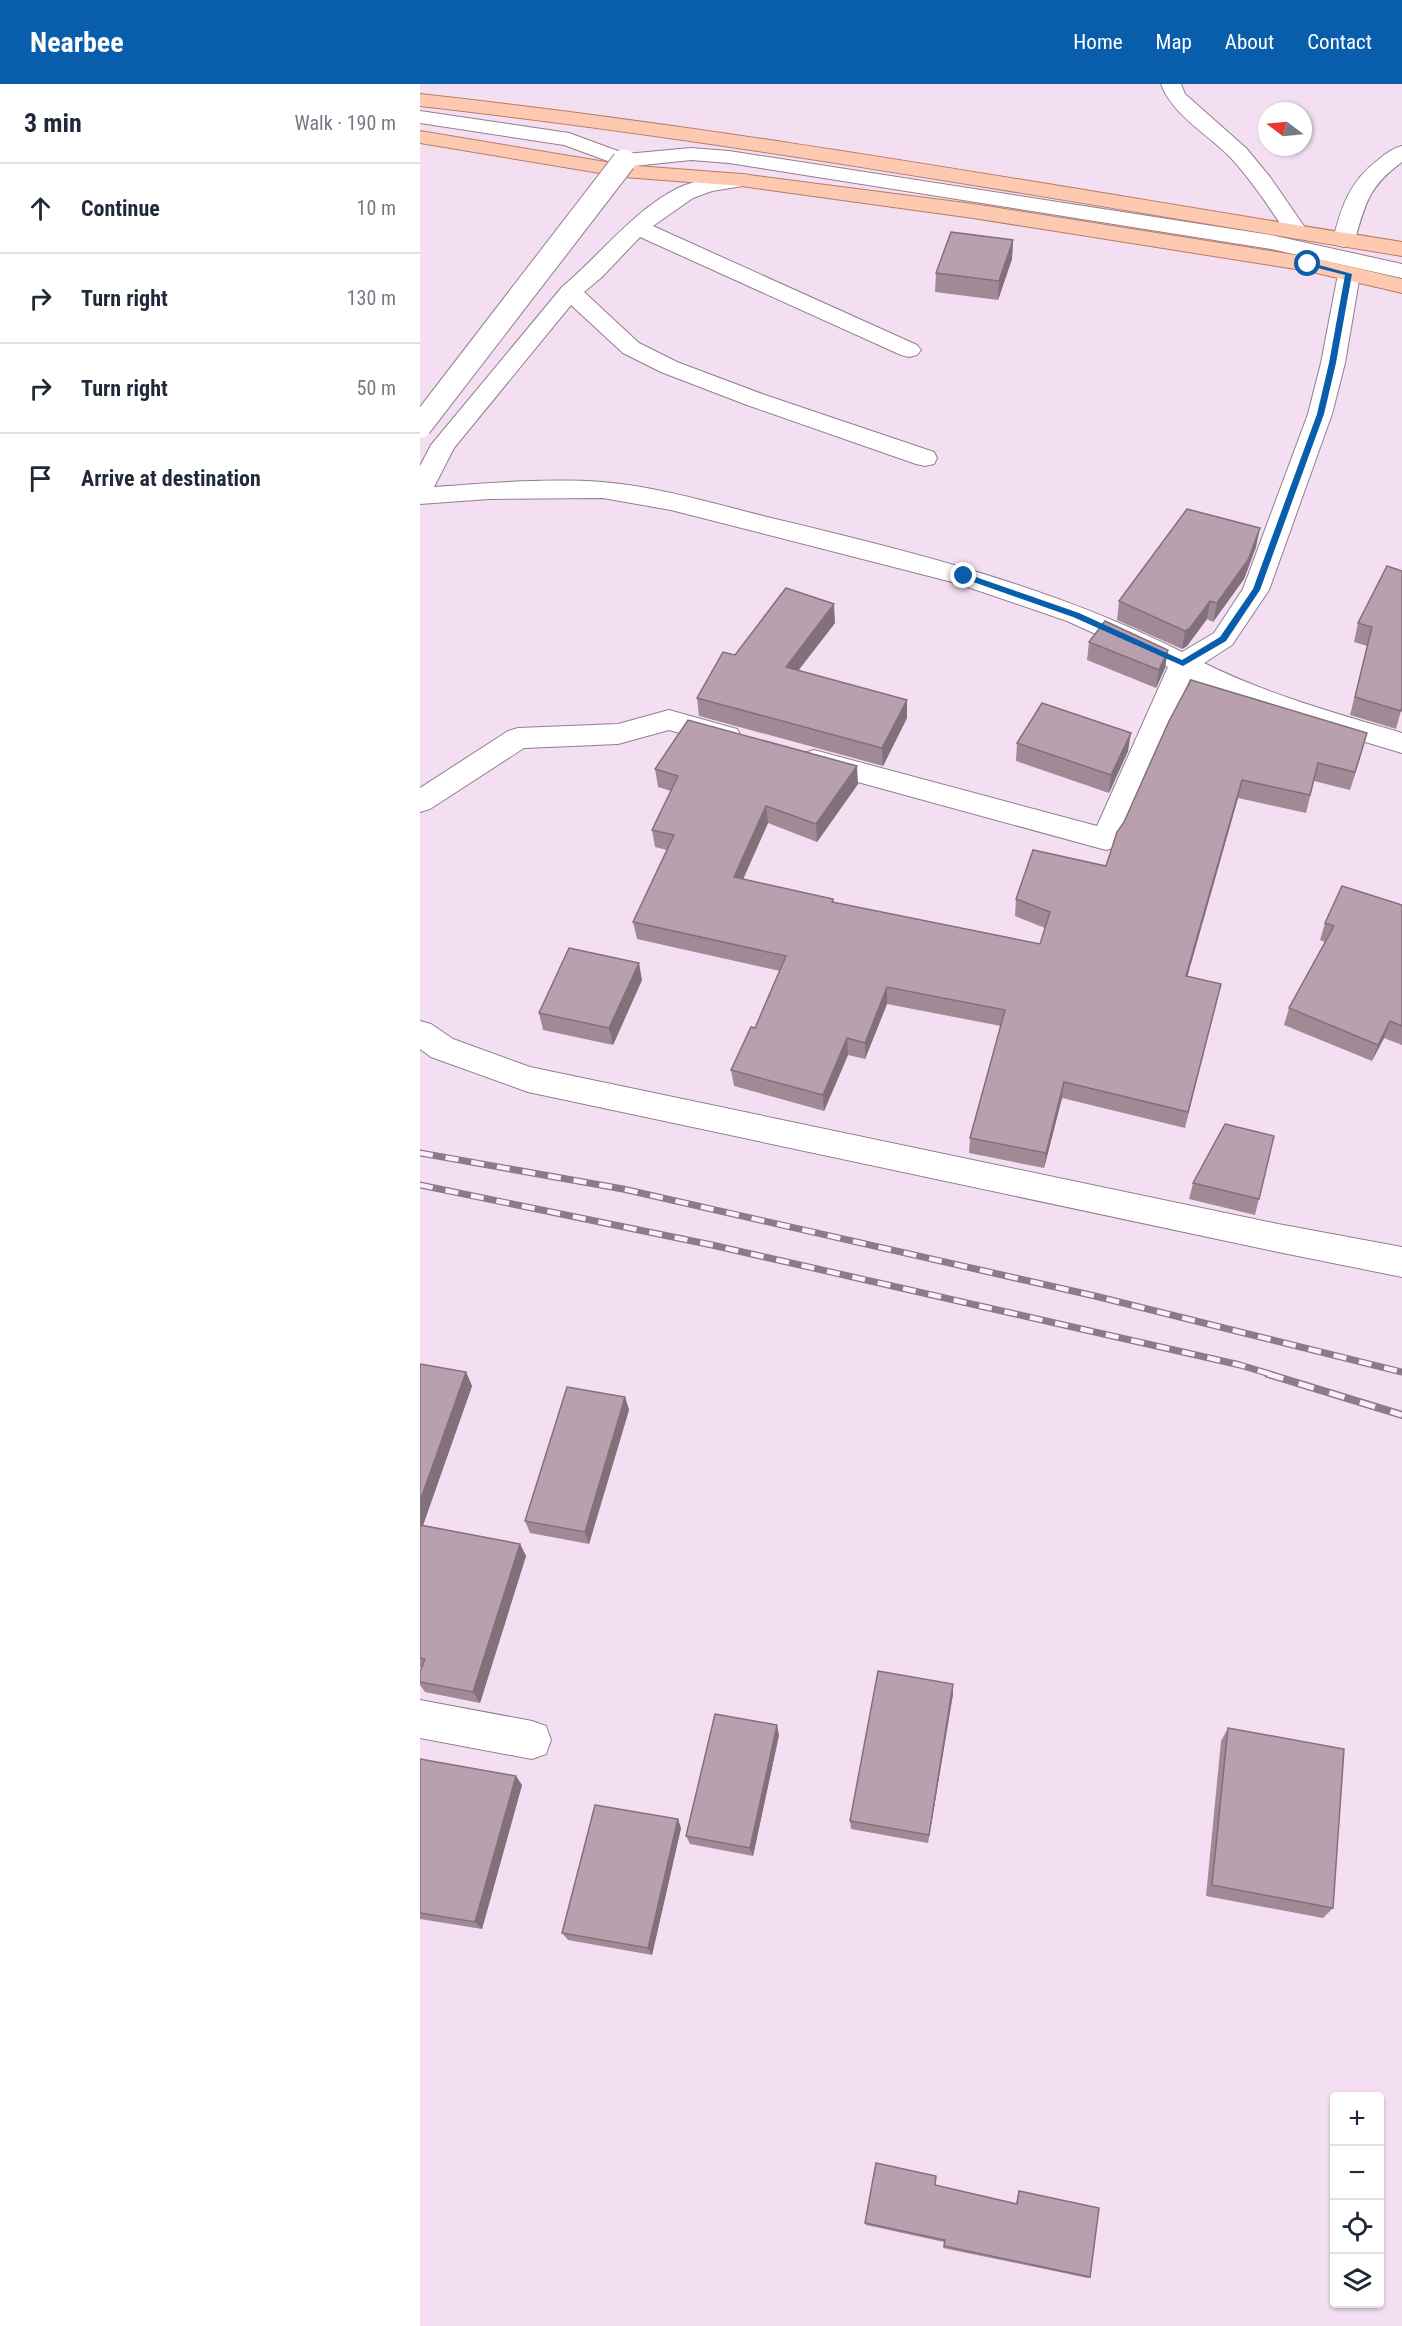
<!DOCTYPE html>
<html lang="en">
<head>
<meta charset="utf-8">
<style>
	body { margin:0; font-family:"Roboto Condensed",sans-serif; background:#f6f6f7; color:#1f2937 }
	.controls { position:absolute; right:18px; bottom:18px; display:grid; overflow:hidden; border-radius:6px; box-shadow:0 2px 4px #0004 }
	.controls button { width:54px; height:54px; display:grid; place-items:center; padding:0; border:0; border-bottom:2px solid #e0e1e3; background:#fff; color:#1f2937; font:30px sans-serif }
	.compass { position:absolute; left:838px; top:18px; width:54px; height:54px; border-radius:50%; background:#fff; box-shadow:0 2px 4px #0004; rotate:286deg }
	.stop { position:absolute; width:18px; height:18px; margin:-14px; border:4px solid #095eac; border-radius:50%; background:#fff }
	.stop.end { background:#095eac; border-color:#fff; box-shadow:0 2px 6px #0008 }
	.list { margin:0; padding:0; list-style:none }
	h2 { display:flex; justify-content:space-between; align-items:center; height:78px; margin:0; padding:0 24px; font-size:26px }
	h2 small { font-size:20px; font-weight:400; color:#747a83 }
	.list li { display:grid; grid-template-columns:39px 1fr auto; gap:18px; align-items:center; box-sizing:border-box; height:90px; padding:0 24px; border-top:2px solid #e0e1e3 }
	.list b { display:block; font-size:22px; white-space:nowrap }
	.list em { font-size:20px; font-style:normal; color:#747a83 }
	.icon { flex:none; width:33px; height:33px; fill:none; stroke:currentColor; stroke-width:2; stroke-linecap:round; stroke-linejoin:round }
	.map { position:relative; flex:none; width:982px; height:2242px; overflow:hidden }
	header { display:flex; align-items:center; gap:36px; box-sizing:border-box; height:84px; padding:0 30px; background:#095eac; color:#fff }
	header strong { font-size:28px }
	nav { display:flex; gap:33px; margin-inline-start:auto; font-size:21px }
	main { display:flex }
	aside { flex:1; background:#fff }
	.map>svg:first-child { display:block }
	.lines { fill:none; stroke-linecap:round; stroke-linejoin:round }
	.minor-casing { stroke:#917e90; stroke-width:2 }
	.major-casing { stroke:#b77c64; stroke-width:2 }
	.minor { fill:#fff; fill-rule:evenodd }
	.major { fill:#fdc9b0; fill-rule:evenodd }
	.rail-far1-casing { stroke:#897b88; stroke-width:7 }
	.rail-casing { stroke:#897b88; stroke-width:8 }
	.rail-far1 { stroke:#ffedfd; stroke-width:4.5; stroke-dasharray:13; stroke-linecap:butt }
	.rail { stroke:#ffedfd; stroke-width:5; stroke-dasharray:16; stroke-linecap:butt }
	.minor-bridge-casing { stroke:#917e90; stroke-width:25; stroke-linecap:butt }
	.minor-bridge { stroke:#fff; stroke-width:23 }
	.wall { fill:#9f8a96 }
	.shaded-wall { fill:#82707a }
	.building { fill:#b9a0af; stroke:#82707a; stroke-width:1.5 }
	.route { fill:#095eac }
</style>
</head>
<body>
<header>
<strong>Nearbee</strong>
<nav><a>Home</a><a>Map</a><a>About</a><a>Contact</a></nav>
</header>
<main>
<aside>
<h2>3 min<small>Walk · 190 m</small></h2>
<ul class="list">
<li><svg class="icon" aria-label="ahead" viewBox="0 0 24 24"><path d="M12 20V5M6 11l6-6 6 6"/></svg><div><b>Continue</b></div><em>10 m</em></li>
<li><svg class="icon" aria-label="right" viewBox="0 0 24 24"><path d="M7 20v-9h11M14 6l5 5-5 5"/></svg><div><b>Turn right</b></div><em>130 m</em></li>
<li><svg class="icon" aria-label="right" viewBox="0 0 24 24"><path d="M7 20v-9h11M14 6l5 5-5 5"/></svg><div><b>Turn right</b></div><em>50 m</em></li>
<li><svg class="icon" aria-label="arrive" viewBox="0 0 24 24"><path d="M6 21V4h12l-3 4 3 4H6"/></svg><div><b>Arrive at destination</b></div></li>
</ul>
</aside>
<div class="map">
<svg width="982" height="2242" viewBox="0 0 982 2242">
	<rect width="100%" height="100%" fill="#f4dff2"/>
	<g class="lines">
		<defs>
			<path id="minor" d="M741,0H761L765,10L826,64L850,93L888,148L885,153L877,155L869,153C851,126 833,98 811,74C788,50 753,32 741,0Z
				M0,27L149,49L206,70L271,64L309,67L851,151L982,180V194L851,165L309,79L271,76L204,83L144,61L0,39Z
				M982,62V78C950,101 945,119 935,156L932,161L924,163L916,161L913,156C921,123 930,97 958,76C965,70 973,64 982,62Z
				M321,90L329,91L332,96L329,101L292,107L273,114L233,142L497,261L501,266L497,271L489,273L481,271L220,153L182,193L164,208L219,259L257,278L345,311L514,368L517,374L514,380L505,382L496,380L327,321L241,288L203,269L151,221L34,364L14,403C68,399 129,394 182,398C236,402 299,421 351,434C491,467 633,503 762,568L794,549L823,505L888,330L901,279L918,190L921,185L929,183L937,185L940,190L925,279L912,330L849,506L812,561L784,579C846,610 915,629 982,649V669L872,636L770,595L700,755L696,763L686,766L394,686L384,683L380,676L384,669L394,666L677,742L748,583L647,537L536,499L251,426L183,414L69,415L0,420V382L11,361L142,203C179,172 214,126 258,104C277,95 300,93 321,90Z
				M249,626L317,645L321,652L317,659L307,662L249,646L198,660L104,664L10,725L0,728V704L88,647L98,644L198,640Z
				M0,937L11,940L33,955L110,983L858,1140L982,1163V1193L858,1168L108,1008L11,973L0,965Z
				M0,1616L112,1637L126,1642L131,1656L126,1670L112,1675L0,1654Z"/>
			<path id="major" d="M0,10C329,46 655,106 982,158V172C655,119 329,59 0,22Z
				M0,47L204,81L321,90L553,120L888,173L982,195V209L888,187L553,134L321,102L204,93L0,59Z"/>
		</defs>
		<use href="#minor" class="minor-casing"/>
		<use href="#major" class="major-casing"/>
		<use href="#minor" class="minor"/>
		<use href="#major" class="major"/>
		<defs>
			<path id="rail-far1" d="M0,1069L203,1105L675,1212L982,1288
				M0,1101L292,1161L820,1281L853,1291"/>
			<path id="rail" d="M848,1290L982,1331"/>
		</defs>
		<use href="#rail-far1" class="rail-far1-casing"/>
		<use href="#rail" class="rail-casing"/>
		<use href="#rail-far1" class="rail-far1"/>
		<use href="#rail" class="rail"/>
		<defs>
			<path id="minor-bridge" d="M0,342L204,77"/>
		</defs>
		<use href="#minor-bridge" class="minor-bridge-casing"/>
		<use href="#minor-bridge" class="minor-bridge"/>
	</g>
	<path class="wall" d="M593,156L592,175L578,216L515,208L516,189Z
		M836,463L824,495L793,538L787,535L767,562L762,565L697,536L699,517Z
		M967,482L982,623L976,645L930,631L947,562L934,558L938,539Z
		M415,539L378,587L487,616V634L463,682L279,632L277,614L315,571Z
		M669,558L748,566L745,584L736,604L667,576Z
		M749,637L942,667L930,706L894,697L886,729L818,714L767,892L797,916L765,1044L642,1014L624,1084L549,1069L550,1054L581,942L467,920L445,975L428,971L404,1027L314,1002L311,986L335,944L360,887L217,855L213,838L247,766L235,763L232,746L251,707L238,703L235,685L438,700L397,758L348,739L323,795L413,815L414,818L620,860L625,844L595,832L596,815L686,782Z
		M597,659L708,667L689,709L596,677Z
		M982,821V961L964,954L952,977L864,941L869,924L905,858L900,856L905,839Z
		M222,896L193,961L123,946L119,929Z
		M773,1099L839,1115L835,1131L769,1115Z
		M0,1280L46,1288L52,1302L3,1441L100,1460L106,1472L60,1619L5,1608L0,1601V1588L2,1584L0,1583Z
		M205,1313L209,1326L169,1460L110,1449L105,1437Z
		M533,1610L508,1759L431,1745L430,1737Z
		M808,1644L913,1824L903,1834L786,1812L801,1657Z
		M359,1651L333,1772L270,1760L266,1752Z
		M0,1675L102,1701L62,1845L0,1835Z
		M261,1744L232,1871L148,1856L142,1849Z
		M515,2101L596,2120L598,2110L599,2107L670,2193L668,2194L523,2164L524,2158L446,2141L445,2139Z"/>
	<path class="shaded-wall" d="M593,156L592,175L578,216L579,197Z
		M840,444L836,463L824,495L793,538L797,519Z
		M790,517L787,535L767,562L762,565L765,547Z
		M414,520L415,539L367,601L366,583Z
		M748,566L745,584L736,604L739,586Z
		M487,616V634L463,682L462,664Z
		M711,649L708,667L689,709L691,691Z
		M947,649L942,667L930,706L935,688Z
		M437,682L438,700L397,758L396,740Z
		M822,696L818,714L763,908L766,892Z
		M346,722L348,739L316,811L314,793Z
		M219,879L222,896L193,961L189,944Z
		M467,903V920L445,975V959Z
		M970,937L964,954L952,977L958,961Z
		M427,954L428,971L404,1027L403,1011Z
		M644,998L642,1014L624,1084L626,1069Z
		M46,1288L52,1302L0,1450V1417Z
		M205,1313L209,1326L169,1460L165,1448Z
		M100,1460L106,1472L60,1619L53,1608Z
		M533,1600V1610L508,1759L509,1751Z
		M357,1641L359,1651L333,1772L330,1764Z
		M96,1692L102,1701L62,1845L55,1838Z
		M258,1735L261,1744L232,1871L228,1864Z"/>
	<path class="building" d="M531,148L593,156L579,197L516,189Z
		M767,425L840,444L828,476L797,519L790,517L770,544L765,547L699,517Z
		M967,482L982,487V623L981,627L935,613L952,543L938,539Z
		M366,504L414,520L366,583L487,616L462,664L277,614L303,568L315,571Z
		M685,537L748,566L739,586L669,558Z
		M771,596L947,649L935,688L898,679L890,711L822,696L766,892L801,900L768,1028L644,998L626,1069L550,1054L585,926L467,903L445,959L427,954L403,1011L311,986L331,943L335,944L366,872L213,838L254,751L232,746L258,692L235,685L268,636L437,682L396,740L346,722L314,793L413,815L412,818L620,860L630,828L596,815L613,766L686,782L697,748L704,738L749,637Z
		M622,619L711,649L691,691L597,659Z
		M922,802L982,821V942L970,937L958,961L869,924L914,842L905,839Z
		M149,864L219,879L189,944L119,929Z
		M805,1040L854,1052L839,1115L773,1099Z
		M0,1280L46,1288L0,1417Z
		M147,1303L205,1313L165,1448L105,1437Z
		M0,1441L100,1460L53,1608L0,1598V1588L5,1575L0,1574Z
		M458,1587L533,1600L509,1751L430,1737Z
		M295,1630L357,1641L330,1764L266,1752Z
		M808,1644L924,1665L913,1824L792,1801Z
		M0,1675L96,1692L55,1838L0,1829Z
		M175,1721L258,1735L228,1864L142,1849Z
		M456,2079L516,2092L515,2101L597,2120L599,2107L679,2124L670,2193L524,2162L525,2156L445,2139Z"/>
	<path class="route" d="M888,178L932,190L916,279L904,330L840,506L806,557L763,582L653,533L542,494V490H547L659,529L762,576L800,553L833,505L897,330L909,279L925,191L886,181Z"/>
</svg>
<div class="controls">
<button>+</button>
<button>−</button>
<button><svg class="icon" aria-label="locate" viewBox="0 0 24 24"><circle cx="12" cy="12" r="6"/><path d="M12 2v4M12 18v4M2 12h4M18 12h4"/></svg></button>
<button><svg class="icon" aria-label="layers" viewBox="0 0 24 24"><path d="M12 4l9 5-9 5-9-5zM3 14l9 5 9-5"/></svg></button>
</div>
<svg class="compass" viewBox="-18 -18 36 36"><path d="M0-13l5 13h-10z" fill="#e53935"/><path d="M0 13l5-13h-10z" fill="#747a83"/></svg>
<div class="stop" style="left:888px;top:180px"></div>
<div class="stop end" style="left:544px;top:492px"></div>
</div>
</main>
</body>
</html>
